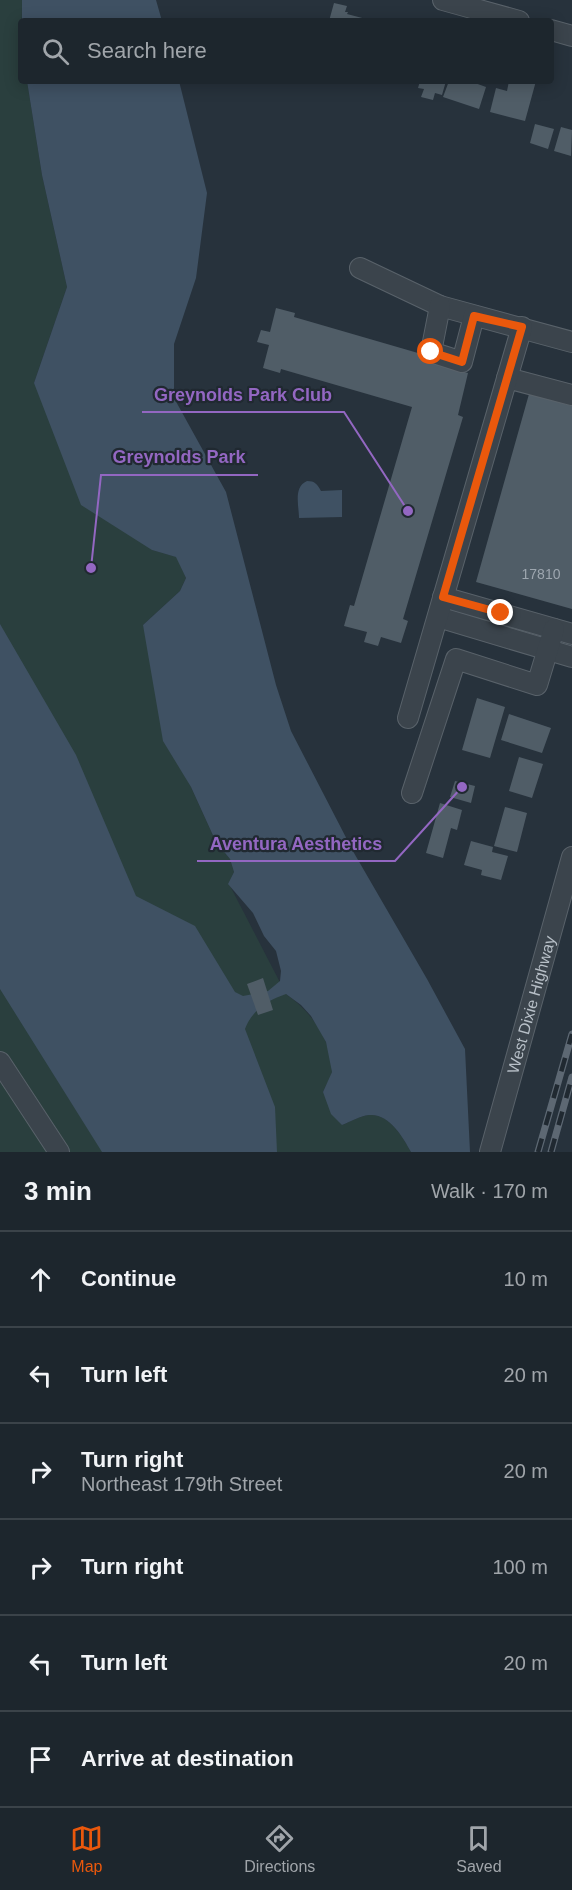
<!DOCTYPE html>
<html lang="en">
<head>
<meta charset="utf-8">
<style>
	body { margin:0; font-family:Helvetica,sans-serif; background:#252e35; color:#f1f3f6 }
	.stop { position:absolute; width:18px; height:18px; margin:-14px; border:4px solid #ea580c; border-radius:50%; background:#fff }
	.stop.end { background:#ea580c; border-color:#fff; box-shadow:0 2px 6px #0008 }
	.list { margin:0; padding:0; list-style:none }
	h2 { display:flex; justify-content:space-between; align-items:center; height:78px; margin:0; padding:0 24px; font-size:26px }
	h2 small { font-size:20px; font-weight:400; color:#a0a5aa }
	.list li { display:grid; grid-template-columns:39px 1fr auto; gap:18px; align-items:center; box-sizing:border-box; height:96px; padding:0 24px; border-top:2px solid #3b4349 }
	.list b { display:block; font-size:22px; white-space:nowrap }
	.list p { margin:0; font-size:20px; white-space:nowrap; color:#a0a5aa }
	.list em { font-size:20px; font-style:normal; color:#a0a5aa }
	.icon { flex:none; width:33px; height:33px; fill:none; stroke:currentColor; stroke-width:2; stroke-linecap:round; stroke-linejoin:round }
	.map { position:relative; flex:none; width:572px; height:1152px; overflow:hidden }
	.search { position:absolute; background:#1d262d; box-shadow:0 3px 15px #0003; left:18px; right:18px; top:18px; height:66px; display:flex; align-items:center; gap:15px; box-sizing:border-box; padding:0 21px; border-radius:6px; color:#a0a5aa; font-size:22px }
	.sheet { height:654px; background:#1d262d }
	nav { display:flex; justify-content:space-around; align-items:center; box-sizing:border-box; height:84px; border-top:2px solid #3b4349; background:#1d262d; font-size:16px; color:#a0a5aa }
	nav a { display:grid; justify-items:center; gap:3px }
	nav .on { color:#ea580c }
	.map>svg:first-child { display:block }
	.green { fill:#2a3f3e }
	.water { fill:#3f5163 }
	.building { fill:#505d67 }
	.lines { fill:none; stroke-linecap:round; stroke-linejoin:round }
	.minor-casing { stroke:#59626a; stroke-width:22 }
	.minor { stroke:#3b444c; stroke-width:20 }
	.rail-casing { stroke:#5d6873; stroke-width:7 }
	.rail { stroke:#202931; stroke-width:4.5; stroke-dasharray:14; stroke-linecap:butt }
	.route { stroke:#ea580c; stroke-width:8 }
	.labels { text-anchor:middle; stroke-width:4.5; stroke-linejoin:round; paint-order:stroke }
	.number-label { font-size:14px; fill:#9da6af }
	.street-label { font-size:16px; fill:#b7bfc7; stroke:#202931 }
	.leader { fill:none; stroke:#9367c2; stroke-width:2 }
	.callout-dot { fill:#9367c2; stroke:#202931; stroke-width:2 }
	.callout-label { font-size:18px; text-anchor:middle; font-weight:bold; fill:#9367c2; stroke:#202931; stroke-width:4.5; stroke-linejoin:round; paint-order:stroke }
</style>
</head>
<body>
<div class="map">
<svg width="572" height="1152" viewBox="0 0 572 1152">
	<rect width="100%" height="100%" fill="#27323c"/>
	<path class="green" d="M0,0H22L21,81H27L42,175L67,287L34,383L152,550L177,557L186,578L180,591L143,625L181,768L191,787L216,842L230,859L234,872L229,884L286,994C310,1011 331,1038 332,1070C332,1076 326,1085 323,1092L342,1125C350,1122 360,1116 369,1115C389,1113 403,1137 411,1152H0Z"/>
	<path class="water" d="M22,0H156L162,21H22Z
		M27,81H179L207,193L196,278L174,344V398L226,492L276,685L291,731L354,853L427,979L465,1049L470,1152H411C403,1137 389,1113 369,1115C360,1116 350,1122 342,1125L331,1114L323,1092L332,1072L326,1042L311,1016L301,1005L286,994C268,1000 252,1010 245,1029L275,1107L277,1152H102L0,989V624L76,755L136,896L195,926L235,992L243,996L268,991L280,981L281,971L276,951L264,936L253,913L228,884L234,872L230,859L216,842L191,787L163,741L143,625L180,591L186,578L176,557L152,550L81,505L34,383L67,287L42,175Z
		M307,481C315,481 317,484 321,491L342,490V517L299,518C299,506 293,487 307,481Z"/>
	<path class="building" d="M334,3L347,6L345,12H348L347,14L366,19L365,21H329Z
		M420,81H446L442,95L435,93L433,100L421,97L424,89L418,88Z
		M449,81H476L475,83L486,87L479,109L443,97Z
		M509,81H536L525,121L490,112L496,88L507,91Z
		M535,124L554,129L548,149L530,143Z
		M561,127L572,130L571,156L554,151Z
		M276,308L295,313L294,317L418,353L430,357L429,362L468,373L458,415L463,417L403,619L408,621L401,643L381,637L378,646L364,642L367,632L344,626L350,605L354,606L412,407L281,369L280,373L263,368L269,345L257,342L261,330L270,332Z
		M529,394L572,406V609L476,582Z
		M477,698L505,707L490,758L462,750Z
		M509,714L551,728L542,753L501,740Z
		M519,757L543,764L532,798L509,791Z
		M455,781L475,786L471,803L450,797Z
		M440,803L462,810L457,830L451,828L443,858L426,853Z
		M505,807L527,813L517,852L494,846Z
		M471,841L493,847L492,852L508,856L501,880L481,875L482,870L464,865Z
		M263,978L273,1010L258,1015L247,984Z"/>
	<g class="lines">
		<defs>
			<g id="minor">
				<path d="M443,0L519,21"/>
				<path d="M551,30L572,36"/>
				<path d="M360,268L440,306L572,342"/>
				<path d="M440,306L431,352L462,362L474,316"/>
				<path d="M507,378L572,395"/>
				<path d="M443,597L572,634"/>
				<path d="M438,617L572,657"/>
				<path d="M408,718L522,327"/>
				<path d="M412,793L456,659L537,685L554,629"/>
				<path d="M0,1062L59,1152"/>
				<path id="s1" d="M490,1152L572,857"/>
			</g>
		</defs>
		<use href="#minor" class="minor-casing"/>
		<use href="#minor" class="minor"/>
		<defs>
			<path id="rail" d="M538,1152L572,1034
				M551,1152L572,1077"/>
		</defs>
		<use href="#rail" class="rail-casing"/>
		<use href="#rail" class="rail"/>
	</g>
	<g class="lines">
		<path class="route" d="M431,352L462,362L474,316L522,327L443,597L501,613"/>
	</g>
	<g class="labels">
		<g class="number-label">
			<text x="541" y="579">17810</text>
		</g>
		<g class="street-label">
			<text dy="6" stroke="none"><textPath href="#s1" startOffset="153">West Dixie Highway</textPath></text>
		</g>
	</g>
	<path class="leader" d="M408 511L344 412H142M91 568L101 475H258M462 787L395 861H197"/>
	<g class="callout-dot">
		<circle cx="408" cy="511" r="6"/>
		<circle cx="91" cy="568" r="6"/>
		<circle cx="462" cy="787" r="6"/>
	</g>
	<g class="callout-label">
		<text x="243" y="401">Greynolds Park Club</text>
		<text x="179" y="463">Greynolds Park</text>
		<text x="296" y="850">Aventura Aesthetics</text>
	</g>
</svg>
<div class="stop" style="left:431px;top:352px"></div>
<div class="stop end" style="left:501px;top:613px"></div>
<div class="search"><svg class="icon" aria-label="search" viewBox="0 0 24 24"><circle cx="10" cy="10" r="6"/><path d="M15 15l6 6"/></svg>Search here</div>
</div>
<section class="sheet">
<h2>3 min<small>Walk · 170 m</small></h2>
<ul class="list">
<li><svg class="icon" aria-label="ahead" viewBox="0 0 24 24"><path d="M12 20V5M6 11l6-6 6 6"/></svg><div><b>Continue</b></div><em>10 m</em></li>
<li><svg class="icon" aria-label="left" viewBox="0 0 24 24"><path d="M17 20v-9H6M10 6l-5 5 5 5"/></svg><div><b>Turn left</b></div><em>20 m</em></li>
<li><svg class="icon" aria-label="right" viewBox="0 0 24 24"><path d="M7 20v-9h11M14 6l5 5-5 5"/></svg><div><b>Turn right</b><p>Northeast 179th Street</p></div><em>20 m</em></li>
<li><svg class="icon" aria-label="right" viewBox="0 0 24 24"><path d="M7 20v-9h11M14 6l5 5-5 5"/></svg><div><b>Turn right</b></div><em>100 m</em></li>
<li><svg class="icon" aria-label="left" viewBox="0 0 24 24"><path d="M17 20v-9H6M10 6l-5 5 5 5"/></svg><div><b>Turn left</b></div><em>20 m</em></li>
<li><svg class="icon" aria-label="arrive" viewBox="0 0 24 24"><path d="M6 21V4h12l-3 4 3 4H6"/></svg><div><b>Arrive at destination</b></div></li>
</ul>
</section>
<nav>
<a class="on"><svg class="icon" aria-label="map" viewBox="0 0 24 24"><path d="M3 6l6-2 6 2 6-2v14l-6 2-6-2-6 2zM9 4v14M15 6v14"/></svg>Map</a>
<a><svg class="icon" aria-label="directions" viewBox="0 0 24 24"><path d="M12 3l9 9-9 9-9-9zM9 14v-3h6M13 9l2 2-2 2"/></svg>Directions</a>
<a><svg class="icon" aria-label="saved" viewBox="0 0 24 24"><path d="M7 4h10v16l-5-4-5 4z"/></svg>Saved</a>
</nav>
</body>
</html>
